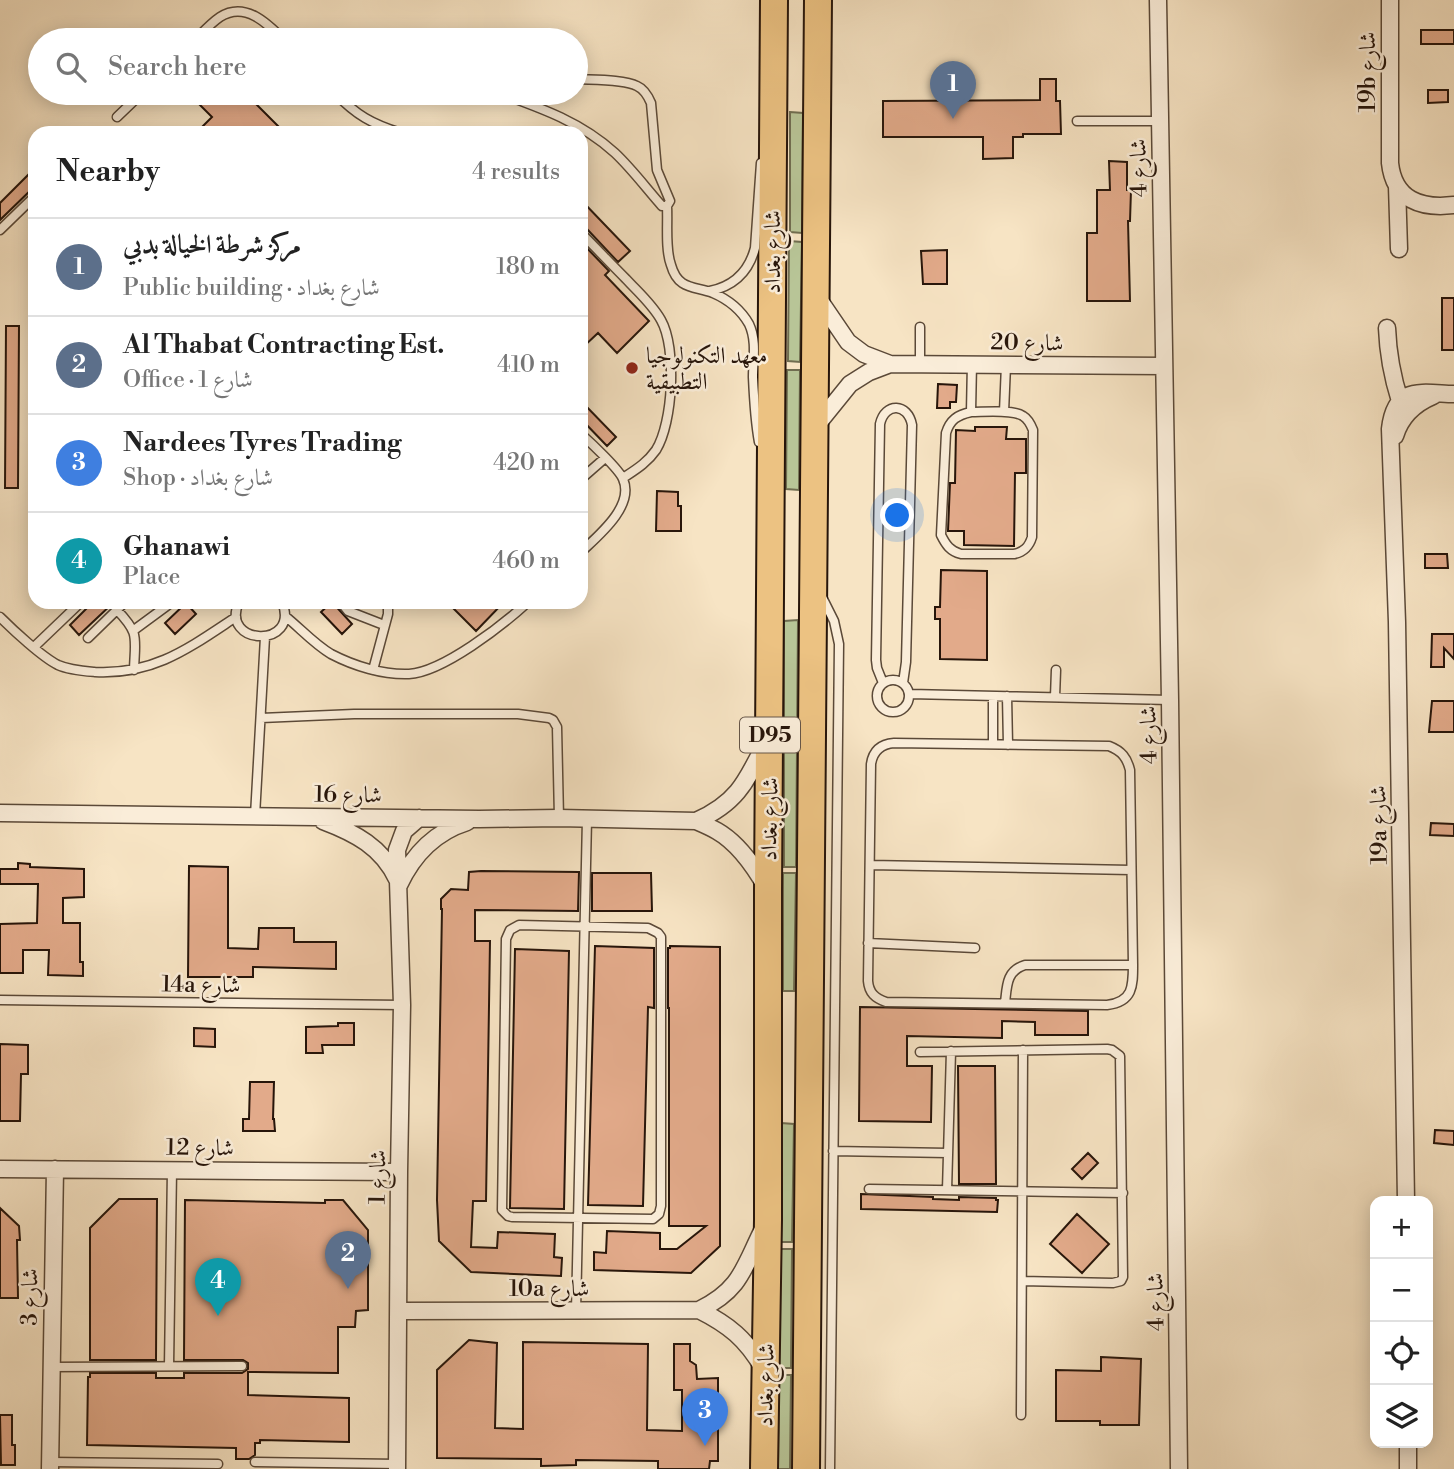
<!DOCTYPE html>
<html lang="en">
<head>
<meta charset="utf-8">
<style>
	body { margin:0; font-family:"Libre Bodoni",Amiri,serif; background:#f2f2f2; color:#222 }
	.controls { position:absolute; right:21px; bottom:21px; display:grid; overflow:hidden; border-radius:14px; box-shadow:0 4px 18px #0003 }
	.controls button { width:63px; height:63px; display:grid; place-items:center; padding:0; border:0; border-bottom:2px solid #e0e0e0; background:#fff; color:#222; font:35px sans-serif }
	.you { position:absolute; left:898px; top:516px; width:24px; height:24px; margin:-18px; border:5px solid #fff; border-radius:50%; background:#1a73e8; box-shadow:0 0 0 10px #1a73e833 }
	.badge { display:grid; place-items:center; width:46px; height:46px; border-radius:50%; background:#8f2418; color:#fff; font-size:23px; font-weight:700 }
	.pin { position:absolute; translate:-50% -58px; filter:drop-shadow(0 2px 4px #0008) }
	.pin::after { content:''; position:absolute; top:37px; width:24px; height:21px; background:inherit; clip-path:polygon(0 0,100% 0,50% 100%) }
	.list { margin:0; padding:0; list-style:none }
	h2 { display:flex; justify-content:space-between; align-items:center; height:91px; margin:0; padding:0 28px; font-size:30px }
	h2 small { font-size:23px; font-weight:400; color:#767676 }
	.list li { display:grid; grid-template-columns:46px 1fr auto; gap:21px; align-items:center; box-sizing:border-box; height:98px; padding:0 28px; border-top:2px solid #e0e0e0 }
	.list b { display:block; font-size:26px; white-space:nowrap }
	.list p { margin:0; font-size:23px; white-space:nowrap; color:#767676 }
	.list em { font-size:23px; font-style:normal; color:#767676 }
	.icon { flex:none; width:38px; height:38px; fill:none; stroke:currentColor; stroke-width:2; stroke-linecap:round; stroke-linejoin:round }
	.map { position:relative; flex:none; width:1454px; height:1469px; overflow:hidden }
	.search { position:absolute; background:#fff; box-shadow:0 4px 18px #0003; left:28px; top:28px; width:560px; height:77px; display:flex; align-items:center; gap:18px; box-sizing:border-box; padding:0 24px; border-radius:38px; color:#767676; font-size:26px }
	.panel { position:absolute; background:#fff; box-shadow:0 4px 18px #0003; left:28px; top:126px; width:560px; height:483px; border-radius:21px }
	.map>svg:first-child { display:block }
	.green { fill:#b8c597; stroke:#706d50; stroke-width:2 }
	.building { fill:#e2aa8a; stroke:#27150a; stroke-width:2 }
	.lines { fill:none; stroke-linecap:round; stroke-linejoin:round }
	.lane-casing { stroke:#5b4938; stroke-width:11 }
	.street-casing { stroke:#5b4938; stroke-width:19 }
	.primary-casing { stroke:#27150a; stroke-width:30 }
	.lane { stroke:#faedd9; stroke-width:8 }
	.street { stroke:#faedd9; stroke-width:16 }
	.primary { stroke:#ecc282; stroke-width:26 }
	.poi-dot { fill:#8f2418; stroke:#faedd9; stroke-width:2.5 }
	.labels { text-anchor:middle; stroke-width:5; stroke-linejoin:round; paint-order:stroke }
	.shield { fill:#faedd9; stroke:#665648; stroke-width:2 }
	.shield-label { font-size:21px; font-weight:bold; fill:#27150a }
	.street-label { font-size:23px; fill:#27150a; stroke:#faedd9 }
	.poi-label { font-size:23px; fill:#27150a; stroke:#faedd9; text-anchor:start }
</style>
</head>
<body>
<div class="map">
<svg width="1454" height="1469" viewBox="0 0 1454 1469">
	<rect width="100%" height="100%" fill="#f7e4c4"/>
	<filter id="stains"><feTurbulence type="fractalNoise" baseFrequency=".00286" numOctaves="4"/><feColorMatrix values="0 0 0 0 .2 0 0 0 0 .09 0 0 0 0 .02 0 0 0 .5 -.17"/></filter>
	<radialGradient id="worn" r=".72"><stop offset=".6" stop-color="#630" stop-opacity="0"/><stop offset="1" stop-color="#630" stop-opacity=".3"/></radialGradient>
	<path class="green" d="M790,112L803,113L802,233L790,232Z
		M789,241L802,242L800,362L788,361Z
		M787,370H800L799,490L786,489Z
		M798,620L797,741H784V621Z
		M784,747L797,748L796,867H784Z
		M783,873H796L794,991H783Z
		M781,1123L794,1124L792,1242H780Z
		M780,1249H792L791,1368H779Z
		M779,1375H791L790,1469H778Z"/>
	<path class="building" d="M1421,30H1454V44H1421Z
		M1040,79H1056V101H1060L1061,134H1023V137H1013V158L983,159V137H883V101L1040,100Z
		M1428,90H1448V102L1428,103Z
		M188,93H267L256,104L285,133H196L212,117Z
		M1109,161L1127,162V190H1131L1130,221H1128L1130,301H1087V233H1097V190H1110Z
		M35,168V186L0,220V203Z
		M581,200L630,251L618,262L586,228L581,227Z
		M581,242L609,271L605,275L649,321L617,353L598,333L581,349Z
		M947,250V284H923L921,251Z
		M1442,298H1454V350H1442Z
		M6,326H19L18,488H5Z
		M938,384L957,385L956,402H950V408H937Z
		M581,401L616,437L607,446L581,419Z
		M975,427H1007L1006,439H1026V473H1015L1014,546L964,545V531H948L950,483H955L956,430L975,431Z
		M657,491L678,492V506H681V531H656Z
		M1425,554H1447L1448,568H1425Z
		M941,570L987,571V660L940,659V619H935V607H940Z
		M93,602H114L79,635L70,625Z
		M332,602L352,624L342,634L321,612Z
		M447,602H504L476,631Z
		M186,603L196,614L175,634L165,623Z
		M1432,634H1454V659L1444,648V667H1431Z
		M1432,701H1454V732H1429Z
		M1431,823L1454,824V836L1430,835Z
		M18,863L30,864V867L84,869V897L63,898V923H80V962H83V976L48,975L49,950H23V973H0V924L37,923L38,884H0V869H18Z
		M189,866L228,867V948L258,949L259,928H294V942H336V969L253,967V977H188Z
		M481,871L579,872L578,911L475,910V941H490L486,1201H473L471,1247L497,1248L498,1232L555,1234L554,1257L562,1258L561,1276L471,1272L439,1241L437,1200L442,909H441V899L451,889L468,890L469,872Z
		M592,873H651L652,911H592Z
		M595,946L654,948V1008L648,1007L643,1206L588,1205Z
		M670,946L720,947V1246L691,1273L594,1270V1252L606,1253L607,1231L660,1233V1249H677L706,1226H669V1008H668V948H670Z
		M515,949L569,951L564,1209L510,1208Z
		M860,1007L1088,1011V1035H1035V1022L1002,1021V1038L907,1036V1066H932L931,1122L859,1121Z
		M338,1023H354V1045H322L323,1053H306V1027L338,1026Z
		M194,1028L215,1029V1047L194,1046Z
		M0,1044L28,1045V1074H21L20,1121H0Z
		M958,1066H995L996,1184H959Z
		M250,1082H274L273,1119H274L275,1131H243V1119H249Z
		M1435,1130L1454,1131V1145L1434,1143Z
		M1088,1153L1098,1163L1082,1179L1072,1169Z
		M861,1194L933,1197V1199L959,1200V1197L996,1198V1200H998L997,1212L861,1209Z
		M119,1199H157L156,1360H90V1228Z
		M185,1200L325,1203V1200H343L368,1230V1310L356,1311L355,1327H338V1373L248,1372V1395L349,1398V1442L260,1440V1443H255V1455L249,1459H236V1448L87,1445L88,1377H90V1373H156V1378H184V1373H242L248,1369V1363L243,1360H184Z
		M0,1208L19,1226L20,1240H17L18,1298H0Z
		M1077,1214L1109,1244L1082,1273L1050,1244Z
		M469,1340L497,1343L495,1428L523,1429V1342L648,1344L647,1430L682,1431V1390H674V1344H690V1361L696,1365L697,1379L718,1378V1461H710L709,1469H658V1461L576,1460V1465L541,1466V1459L437,1458V1370Z
		M1101,1357L1141,1359L1139,1425H1100V1421H1056V1370L1101,1371Z
		M0,1415H12V1445H15V1465H1Z"/>
	<g class="lines">
		<defs>
			<path id="lane" d="M195,40C203,32 211,23 220,17C245,1 267,23 284,40
				M335,93C356,115 372,124 401,133
				M499,93C541,108 581,122 615,153C632,169 646,188 662,206H667L670,201L657,170L651,103C648,96 644,89 637,86C624,79 592,80 576,79
				M117,117L142,93
				M1077,121H1160
				M667,206C668,224 665,249 671,265C678,290 694,286 713,293C727,299 741,310 749,324C757,341 753,360 753,377C754,399 755,420 759,442
				M0,230L35,196
				M581,233C596,248 611,264 626,279C638,292 652,304 661,320C677,348 673,423 656,450C647,463 635,470 623,478
				M710,291C734,286 749,271 755,248L761,163
				M920,364V327
				M971,412C984,412 1012,409 1023,416C1028,419 1031,425 1033,430L1032,537C1029,547 1024,552 1014,554H961C950,551 946,545 941,535L946,433C950,420 957,415 971,412Z
				M971,412L972,363
				M1004,412L1006,365
				M581,434C590,442 619,469 623,479C635,506 598,536 581,552
				M581,479L605,458
				M822,597L834,621L839,644L830,1469
				M239,602C219,646 301,649 282,602
				M344,602V606L348,611L384,625
				M117,610C140,634 135,637 134,670
				M285,616C300,628 314,644 331,654C354,666 383,675 409,674C443,672 503,625 528,602
				M0,617C13,630 42,657 58,665C69,670 83,671 95,672C154,675 189,648 236,617
				M134,630L168,605L170,602
				M88,638L125,602
				M34,647L81,602
				M373,670L388,614V609L386,602
				M877 696a16 16 0 1 1 32 0a16 16 0 1 1-32 0Z
				M883,683L877,668L876,660L880,424C885,402 908,403 912,425L906,662L903,683
				M910,694L1170,700
				M993,696V744
				M1007,696L1008,745
				M1055,697L1056,670
				M261,718L354,714H518L549,718L553,720L557,727L559,818
				M894,743L1109,746C1122,751 1127,758 1130,770L1133,965C1133,986 1133,1002 1107,1005L886,1002C875,998 869,993 868,981L871,764C873,751 881,744 894,743Z
				M255,816L265,637
				M870,865L1131,870
				M519,925L648,928L658,933L661,937V1206L659,1214L653,1219L512,1217L508,1216L502,1210L506,939L510,930Z
				M868,943L975,948
				M0,1000L402,1005
				M1005,1003C1007,986 1006,971 1025,965H1133
				M920,1052L1107,1049L1112,1050L1120,1056L1123,1277L1121,1281L1113,1283L1022,1281
				M833,1151L948,1153
				M869,1189L1123,1193
				M947,1190L951,1051
				M576,1311L587,819
				M169,1366L172,1170
				M51,1367L242,1366
				M1021,1415L1023,1050
				M50,1462L218,1464
				M255,1462L398,1464"/>
			<path id="street" d="M1158,0L1170,700L1179,1469
				M1390,0V163C1394,200 1421,209 1454,205
				M1397,186L1399,249
				M818,298L848,342L864,354L890,364L1164,366
				M1387,328C1388,354 1392,376 1400,401
				M816,426L850,384L869,372L890,364
				M1395,436C1401,416 1414,404 1433,396
				M0,813L479,819L559,818L696,821C737,803 746,782 765,744
				M323,821C355,833 382,847 397,879
				M696,821C703,824 710,827 717,831C738,843 754,866 766,887
				M399,885C413,855 435,832 467,822
				M0,1169L399,1172
				M1406,1201L1397,622L1390,429C1395,385 1420,393 1454,394
				M699,1310C729,1325 746,1339 763,1368
				M399,1311L699,1310C741,1290 744,1267 763,1229
				M1408,1443V1469
				M50,1469L55,1169
				M397,1469L399,1172L402,1005L397,850L404,831L419,818"/>
			<path id="primary" d="M764,1469L768,1220V891L774,0
				M806,1469L818,0"/>
		</defs>
		<use href="#lane" class="lane-casing"/>
		<use href="#street" class="street-casing"/>
		<use href="#primary" class="primary-casing"/>
		<use href="#lane" class="lane"/>
		<use href="#street" class="street"/>
		<use href="#primary" class="primary"/>
	</g>
	<circle class="poi-dot" cx="632" cy="368" r="7"/>
	<g class="labels">
		<rect class="shield" x="740" y="717.5" width="60" height="35" rx="5"/>
		<g class="shield-label">
			<text x="770" y="742">D95</text>
		</g>
		<g class="street-label">
			<text transform="translate(1367 72) rotate(-90)" y="8">19b شارع</text>
			<text transform="translate(1138 168) rotate(-91)" y="8">شارع 4</text>
			<text transform="translate(772 252) rotate(-90)" y="8">شارع بغداد</text>
			<text transform="translate(1027 342) rotate(1)" y="8">شارع 20</text>
			<text transform="translate(1148 735) rotate(-91)" y="8">شارع 4</text>
			<text transform="translate(348 794) rotate(1)" y="8">شارع 16</text>
			<text transform="translate(769 819) rotate(-89)" y="8">شارع بغداد</text>
			<text transform="translate(1378 825) rotate(-91)" y="8">19a شارع</text>
			<text transform="translate(201 984) rotate(1)" y="8">14a شارع</text>
			<text transform="translate(200 1147) rotate(1)" y="8">شارع 12</text>
			<text transform="translate(377 1177) rotate(-89)" y="8">شارع 1</text>
			<text x="549" y="1296">10a شارع</text>
			<text transform="translate(29 1297) rotate(-89)" y="8">شارع 3</text>
			<text transform="translate(1155 1302) rotate(-91)" y="8">شارع 4</text>
			<text transform="translate(765 1385) rotate(-89)" y="8">شارع بغداد</text>
		</g>
		<g class="poi-label">
			<text x="646" y="363">معهد التكنولوجيا<tspan x="646" dy="26">التطبيقية</tspan></text>
		</g>
	</g>
	<rect width="100%" height="100%" filter="url(#stains)"/>
	<rect width="100%" height="100%" fill="url(#worn)"/>
</svg>
<div class="controls">
<button>+</button>
<button>−</button>
<button><svg class="icon" aria-label="locate" viewBox="0 0 24 24"><circle cx="12" cy="12" r="6"/><path d="M12 2v4M12 18v4M2 12h4M18 12h4"/></svg></button>
<button><svg class="icon" aria-label="layers" viewBox="0 0 24 24"><path d="M12 4l9 5-9 5-9-5zM3 14l9 5 9-5"/></svg></button>
</div>
<div class="you"></div>
<div class="pin badge" style="left:953px;top:119px;background:#5c6f8a">1</div>
<div class="pin badge" style="left:348px;top:1289px;background:#5c6f8a">2</div>
<div class="pin badge" style="left:705px;top:1446px;background:#3f7fe0">3</div>
<div class="pin badge" style="left:218px;top:1316px;background:#0f9aa8">4</div>
<div class="search"><svg class="icon" aria-label="search" viewBox="0 0 24 24"><circle cx="10" cy="10" r="6"/><path d="M15 15l6 6"/></svg>Search here</div>
<section class="panel">
<h2>Nearby<small>4 results</small></h2>
<ul class="list">
<li><span class="badge" style="background:#5c6f8a">1</span><div><b>مركز شرطة الخيالة بدبي</b><p>Public building · شارع بغداد</p></div><em>180 m</em></li>
<li><span class="badge" style="background:#5c6f8a">2</span><div><b>Al Thabat Contracting Est.</b><p>Office · شارع 1</p></div><em>410 m</em></li>
<li><span class="badge" style="background:#3f7fe0">3</span><div><b>Nardees Tyres Trading</b><p>Shop · شارع بغداد</p></div><em>420 m</em></li>
<li><span class="badge" style="background:#0f9aa8">4</span><div><b>Ghanawi</b><p>Place</p></div><em>460 m</em></li>
</ul>
</section>
</div>
</body>
</html>
